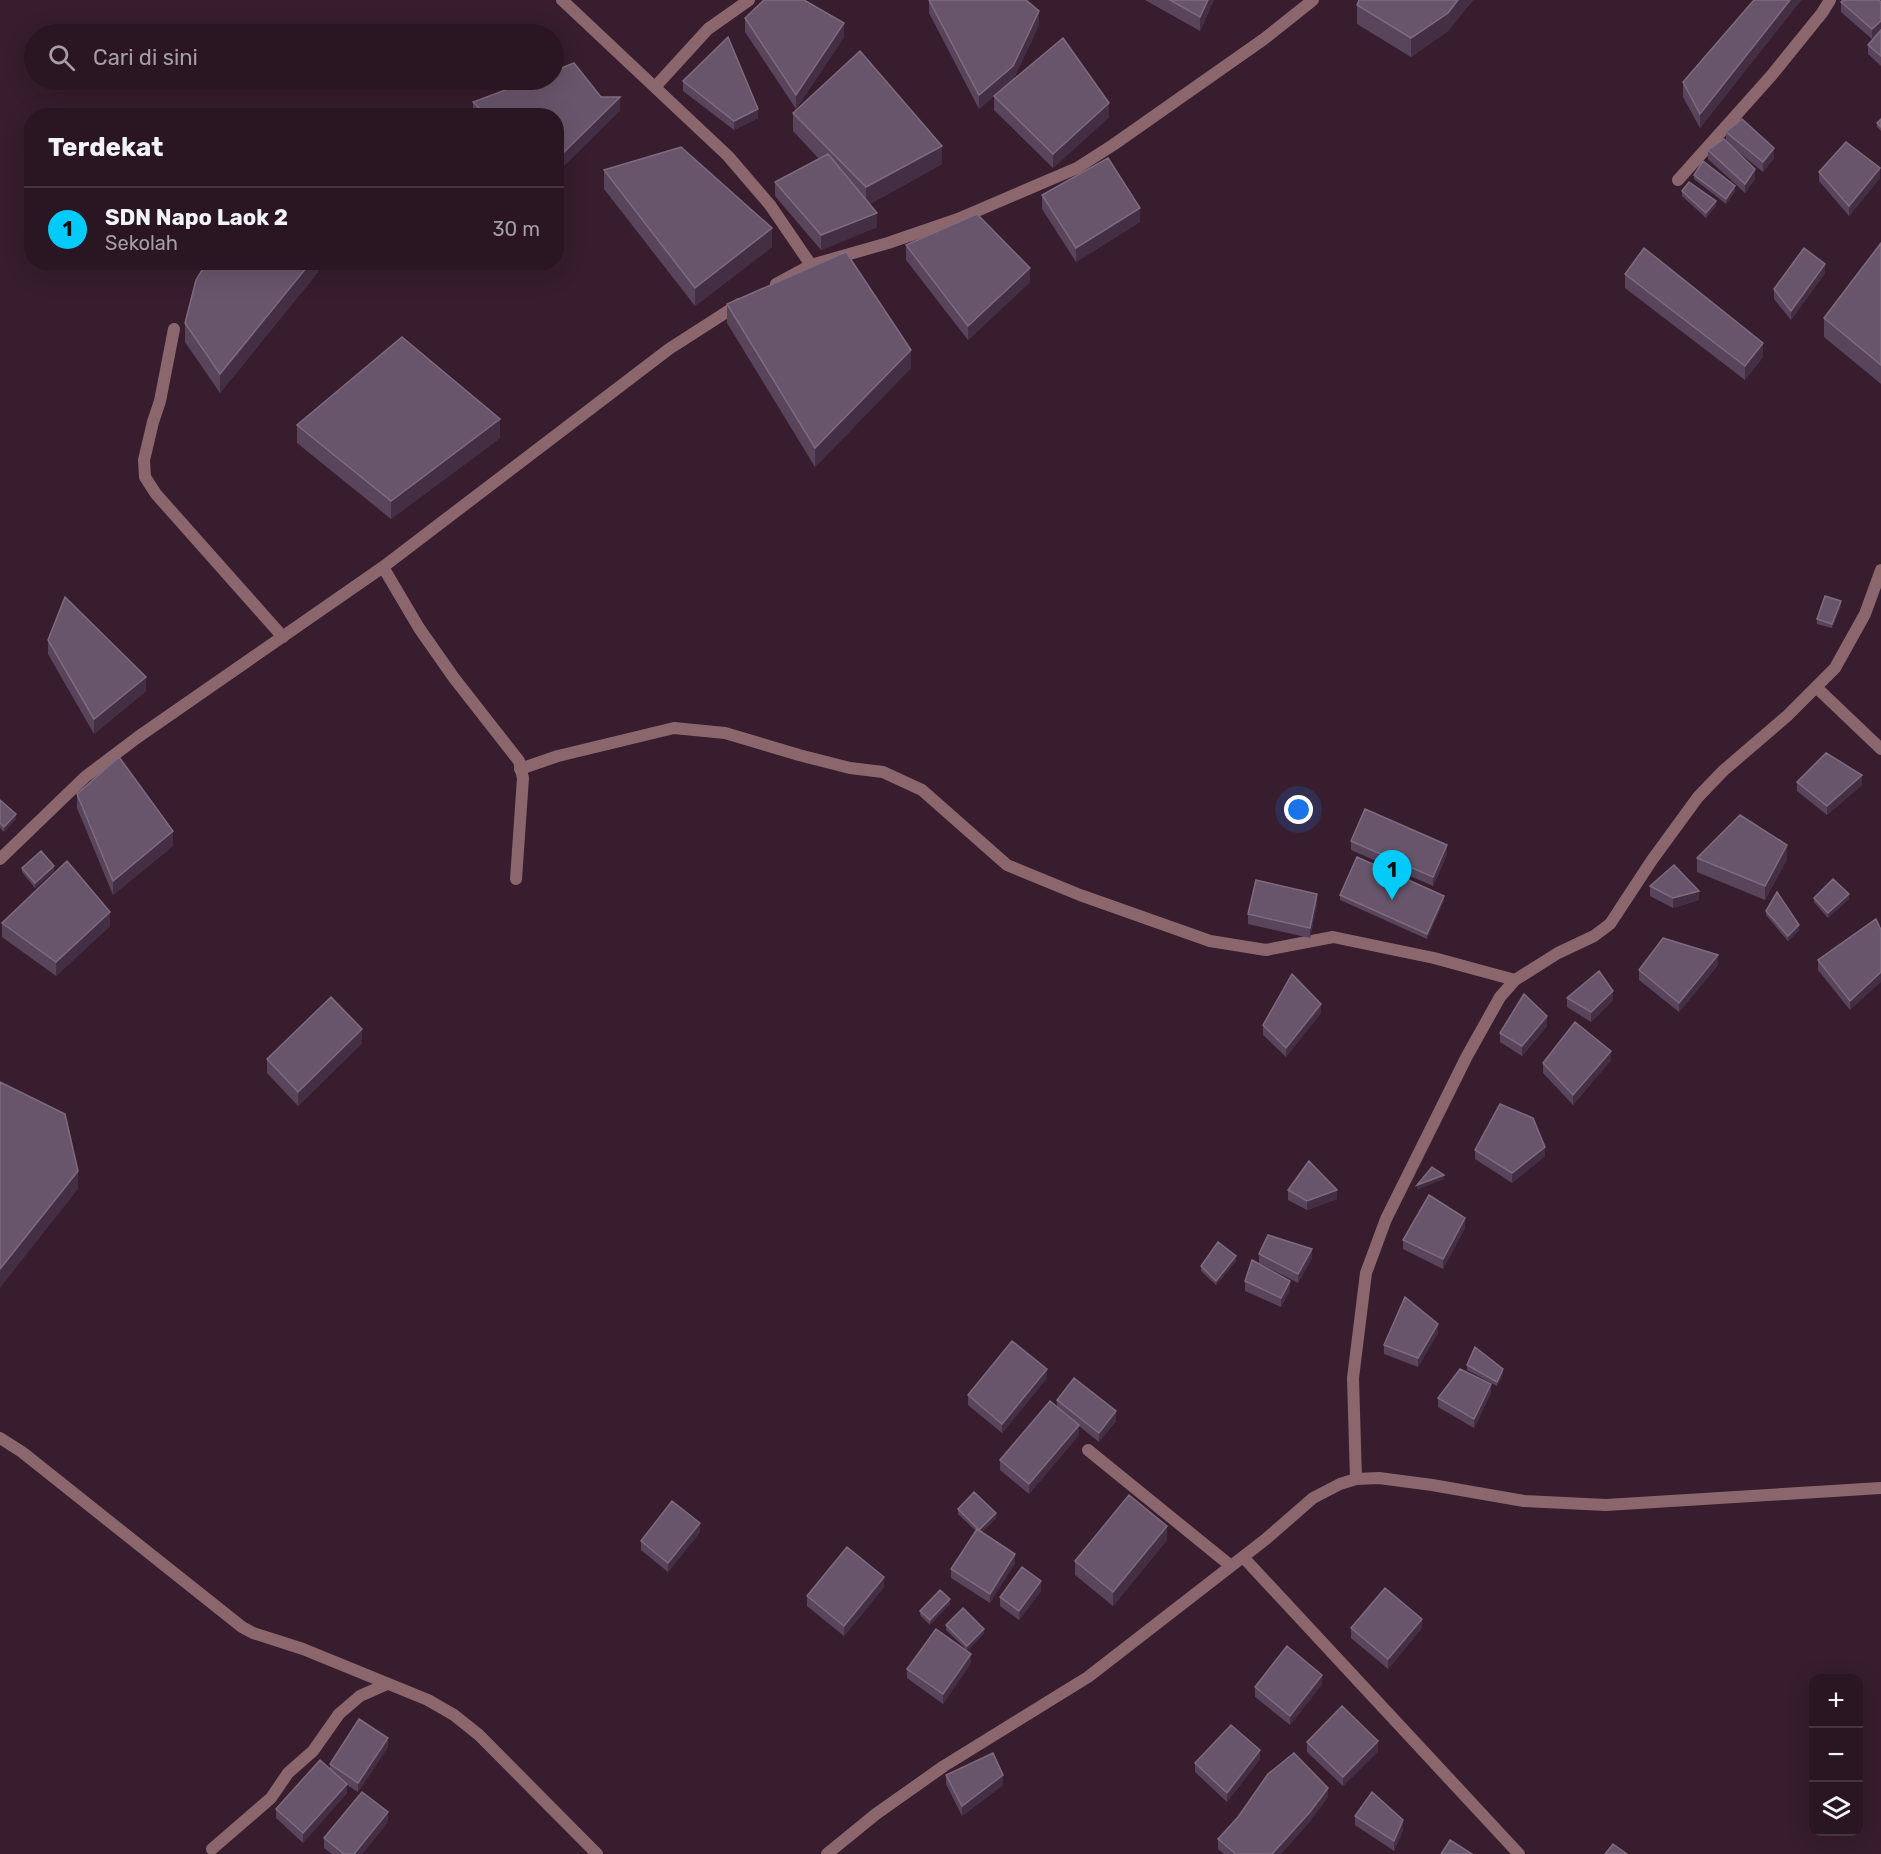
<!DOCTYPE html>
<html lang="id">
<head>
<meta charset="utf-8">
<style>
	body { margin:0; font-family:Rubik,sans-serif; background:#311f2a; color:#f1f3f6 }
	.controls { position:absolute; right:18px; bottom:18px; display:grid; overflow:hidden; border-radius:12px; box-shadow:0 6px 24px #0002 }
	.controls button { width:54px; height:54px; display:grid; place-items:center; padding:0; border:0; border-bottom:2px solid #453540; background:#291622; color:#f1f3f6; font:30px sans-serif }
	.you { position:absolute; left:1299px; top:810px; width:21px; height:21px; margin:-15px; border:4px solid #fff; border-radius:50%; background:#1a73e8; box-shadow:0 0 0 9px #1a73e833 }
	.badge { display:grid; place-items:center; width:39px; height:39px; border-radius:50%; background:#02cbf9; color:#111; font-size:20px; font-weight:700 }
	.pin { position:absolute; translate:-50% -50px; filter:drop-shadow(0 2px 3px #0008) }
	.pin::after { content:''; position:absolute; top:32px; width:21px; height:18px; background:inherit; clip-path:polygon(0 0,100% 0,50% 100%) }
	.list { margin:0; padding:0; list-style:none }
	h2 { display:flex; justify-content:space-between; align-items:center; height:78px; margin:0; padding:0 24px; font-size:26px }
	h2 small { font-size:20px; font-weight:400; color:#a59fa5 }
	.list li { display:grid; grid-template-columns:39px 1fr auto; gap:18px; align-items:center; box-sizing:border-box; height:84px; padding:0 24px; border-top:2px solid #453540 }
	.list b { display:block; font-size:22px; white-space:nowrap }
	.list p { margin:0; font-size:20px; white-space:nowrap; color:#a59fa5 }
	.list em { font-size:20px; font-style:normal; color:#a59fa5 }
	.icon { flex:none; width:33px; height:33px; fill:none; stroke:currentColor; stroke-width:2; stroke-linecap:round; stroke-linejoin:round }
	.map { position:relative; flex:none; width:1881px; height:1854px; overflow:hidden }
	.search { position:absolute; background:#291622; box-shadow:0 6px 24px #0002; left:24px; top:24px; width:540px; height:66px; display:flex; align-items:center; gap:15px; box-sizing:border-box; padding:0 21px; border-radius:33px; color:#a59fa5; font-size:22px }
	.panel { position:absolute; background:#291622; box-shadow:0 6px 24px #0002; left:24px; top:108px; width:540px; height:162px; border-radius:24px }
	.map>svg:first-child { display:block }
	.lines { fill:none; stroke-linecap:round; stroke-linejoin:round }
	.service { stroke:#8b676d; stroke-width:12 }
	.minor { stroke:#8b676d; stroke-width:12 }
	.tertiary { stroke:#8b676d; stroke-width:12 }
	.wall { fill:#58455c }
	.shaded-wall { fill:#442e43 }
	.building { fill:#68556b; stroke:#7e6b7f; stroke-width:1.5 }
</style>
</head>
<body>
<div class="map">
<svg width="1881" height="1854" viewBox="0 0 1881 1854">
	<rect width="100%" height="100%" fill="#371d2d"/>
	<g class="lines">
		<path class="service" d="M520,769L558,756L674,728L725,733L799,755L850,768L883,772L922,790L1007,865L1080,895L1210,941L1266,950L1333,937L1434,958L1515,980"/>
		<path class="minor" d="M562,0L728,156L770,205L811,265
			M655,87L708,29L749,0
			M1678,180L1771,76L1822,13L1830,0
			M776,284L811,265L888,243L958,219L1077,168L1113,145L1264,39L1313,0
			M174,329L160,401L153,422L144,460L145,477L156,494L283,637
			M383,567L419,628L454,678L519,761L523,778L516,879
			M1816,687L1881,749
			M0,859L85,777L138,737L383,567L669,349L739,304
			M1088,1450L1231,1566
			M1356,1479L1353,1378L1366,1273L1386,1219L1467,1056L1500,997L1515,980L1558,953L1594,936L1610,924L1652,860L1698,797L1723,771L1787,716L1835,668L1865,614L1881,570
			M1243,1557L1519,1854
			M212,1849L271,1798L288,1773L313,1751L339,1714L360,1696L387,1684"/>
		<path class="tertiary" d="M0,1438L22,1452L242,1627L253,1633L303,1649L428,1700L454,1715L479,1735L597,1854
			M827,1854L876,1814L944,1766L1088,1677L1266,1539L1313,1498L1340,1484L1356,1479L1379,1478L1432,1485L1524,1501L1606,1505L1881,1488"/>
	</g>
	<path class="wall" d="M929,0H1026L1039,25L1013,80L979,109L929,13Z
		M1145,0H1214L1200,31Z
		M1359,0H1473L1448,31L1411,57L1357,24V5Z
		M1754,0H1801L1700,128L1683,97V82Z
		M1841,2L1881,30L1872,39L1841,12Z
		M745,18L844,37L796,109L745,32Z
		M1881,30V66L1868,54V45Z
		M683,81L758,118L734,130L683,91Z
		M994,96L1109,117L1053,168L994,110Z
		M601,97L620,111L556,116H473V102Z
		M793,113L942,164L870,204L877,227L821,250L775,196V182L819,159L793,131Z
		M1881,119V131L1877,127V123Z
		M1726,132L1774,158L1763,172L1730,145L1755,179L1745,193L1708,159V150L1726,141Z
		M604,170L772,247L695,306L604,189Z
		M1819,172L1880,178L1849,216L1819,181Z
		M1694,175L1735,191L1726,204L1694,179Z
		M1682,191L1716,206L1706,218L1682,196Z
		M1042,195L1140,222L1076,262L1042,209Z
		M1881,243V384L1824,337V318Z
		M906,245L1030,282L968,340L906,260Z
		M318,262V272L220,393L185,342V323Z
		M1825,273L1791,320L1774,299V289Z
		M1625,274L1763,357L1745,380L1625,288Z
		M727,304L911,368L815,467L727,323Z
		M297,425L500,438L391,519L297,443Z
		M1841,606L1832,628L1817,624V619Z
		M48,640L146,691L94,734L48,654Z
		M1797,782L1862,785L1827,815L1797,791Z
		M77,794L173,846L113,895L77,808Z
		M0,800L16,819L4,832L0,828Z
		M1351,841L1447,855L1433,886L1351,850Z
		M1697,858L1787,859L1765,900L1697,872Z
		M22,868L54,871L35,888L22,872Z
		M1650,886L1699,900L1673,908L1650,896Z
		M1340,895L1444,900L1427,939L1340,900Z
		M1814,898L1849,899L1828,918L1814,902Z
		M1317,904L1310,938L1248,924V914Z
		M1766,911L1799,930L1788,941L1766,915Z
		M2,923L110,926L56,976L2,937Z
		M1881,930L1850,1010L1818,970V960Z
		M1718,965L1679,1012L1639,980V970Z
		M1567,998L1613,1000L1591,1022L1567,1007Z
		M1321,1013L1286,1057L1263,1035V1025Z
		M1547,1026L1522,1056L1500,1042V1033Z
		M362,1043L298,1106L267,1073V1059Z
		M1611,1060L1573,1105L1543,1073V1063Z
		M1475,1150L1545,1156L1512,1183L1475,1159Z
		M1288,1190L1337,1199L1307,1210L1288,1200Z
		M1465,1228L1443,1269L1403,1249V1240Z
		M1259,1254L1312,1258L1298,1283L1259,1263Z
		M1236,1261L1216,1285L1201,1271V1266Z
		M1245,1281L1290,1290L1281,1307L1245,1291Z
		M1438,1333L1418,1367L1384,1354V1345Z
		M1467,1365L1503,1374L1497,1386L1467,1370Z
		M1047,1378L1002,1433L968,1405V1395Z
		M1491,1393L1474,1428L1438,1407V1398Z
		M1057,1400L1116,1421L1099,1442L1079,1426V1435L1029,1494L1000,1470V1460L1057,1407Z
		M958,1509L996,1518L982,1532L1015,1563L990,1603L951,1578V1569L976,1531L958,1514Z
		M700,1532L668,1572L641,1550V1541Z
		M1167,1540L1113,1606L1075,1575V1561Z
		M884,1587L844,1636L807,1606V1596Z
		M1041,1591L1019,1620L1000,1606V1597Z
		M950,1604L930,1625L920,1615V1611Z
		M946,1625L984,1633L967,1651L971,1663L943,1704L907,1678V1669L967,1650L946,1630Z
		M1351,1628H1422L1388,1669L1351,1638Z
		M1322,1684L1290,1725L1255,1697V1687Z
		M1307,1742L1378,1751L1343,1786L1307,1752Z
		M388,1747L358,1792L347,1785V1793L303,1843L276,1818V1809L330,1768V1764Z
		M1260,1759L1227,1802L1195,1772V1763Z
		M946,1775L1003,1785L962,1816L946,1784Z
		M1328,1797L1310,1821L1281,1854H1224L1218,1849V1839Z
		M1355,1816L1403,1830L1394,1851L1355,1825Z
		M388,1822L362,1854H332L324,1848V1838Z"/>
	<path class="shaded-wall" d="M1208,0H1214L1200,31V17Z
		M1458,0H1473L1448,31L1411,57V38Z
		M1790,0H1801L1700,128V114Z
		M1039,11V25L1013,80L979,109V95Z
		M1881,21V30L1872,39V29Z
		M844,23V37L796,109V95Z
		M620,97V111L556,174V160Z
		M1109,103V117L1053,168V154Z
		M758,109V118L734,130V121Z
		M942,146V164L866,206V187Z
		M1774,148V158L1763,172V162Z
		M1880,168V178L1849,216V206Z
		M1755,169V179L1745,193V184Z
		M1735,186V191L1726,204V199Z
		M1716,201V206L1706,218V213Z
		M1140,208V222L1076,262V248Z
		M877,213V227L821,250V235Z
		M772,228V247L695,306V288Z
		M311,262H318V272L220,393V374Z
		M1825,264V273L1791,320V311Z
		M1030,268V282L968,340V326Z
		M1763,343V357L1745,380V366Z
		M911,350V368L815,467V448Z
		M500,419V438L391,519V501Z
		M1841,601V606L1832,628V624Z
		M146,677V691L94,734V719Z
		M1862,775V785L1827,815V806Z
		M16,814V819L4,832V827Z
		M173,831V846L113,895V881Z
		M1447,845V855L1433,886V877Z
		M1787,845V859L1765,900V886Z
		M54,866V871L35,888V883Z
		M1699,891V900L1673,908V898Z
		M1317,894V904L1310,938V928Z
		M1849,894V899L1828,918V913Z
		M1444,896V900L1427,939V934Z
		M110,912V926L56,976V962Z
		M1799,925V930L1788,941V936Z
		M1718,955V965L1679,1012V1003Z
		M1881,972V982L1850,1010V1001Z
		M1613,991V1000L1591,1022V1012Z
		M1321,1004V1013L1286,1057V1048Z
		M1547,1016V1026L1522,1056V1046Z
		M362,1029V1043L298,1106V1092Z
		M1611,1051V1060L1573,1105V1095Z
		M1545,1147V1156L1512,1183V1173Z
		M78,1171V1189L0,1288V1269Z
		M1444,1175V1179L1417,1190V1185Z
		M1337,1190V1199L1307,1210V1201Z
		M1465,1218V1228L1443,1269V1259Z
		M1312,1249V1258L1298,1283V1274Z
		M1236,1256V1261L1216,1285V1281Z
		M1290,1281V1290L1281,1307V1298Z
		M1438,1324V1333L1418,1367V1358Z
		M1047,1369V1378L1002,1433V1424Z
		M1503,1369V1374L1497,1386V1382Z
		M1491,1384V1393L1474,1428V1419Z
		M1116,1411V1421L1099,1442V1433Z
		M1079,1425V1435L1029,1494V1484Z
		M996,1513V1518L979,1535V1530Z
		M700,1523V1532L668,1572V1563Z
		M1167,1526V1540L1113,1606V1592Z
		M1015,1554V1563L990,1603V1594Z
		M884,1577V1587L844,1636V1626Z
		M1041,1581V1591L1019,1620V1611Z
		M950,1599V1604L930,1625V1620Z
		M1422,1619V1628L1388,1669V1659Z
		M984,1629V1633L967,1651V1646Z
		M971,1654V1663L943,1704V1694Z
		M1322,1675V1684L1290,1725V1716Z
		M388,1738V1747L358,1792V1783Z
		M1378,1741V1751L1343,1786V1777Z
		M1260,1750V1759L1227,1802V1793Z
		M1003,1775V1785L962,1816V1806Z
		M347,1784V1793L303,1843V1833Z
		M1328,1788V1797L1310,1821L1281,1854H1272Z
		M388,1812V1822L362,1854H354Z
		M1403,1820V1830L1394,1851V1841Z"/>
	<path class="building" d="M764,0H804L844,23L796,95L745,18Z
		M929,0H1026L1039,11L1013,66L979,95Z
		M1170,0H1208L1200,17Z
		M1359,0H1458L1448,13L1411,38L1357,5Z
		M1754,0H1790L1700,114L1683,82Z
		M1843,0H1879L1881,2V21L1872,29L1841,2Z
		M1881,30V56L1868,45Z
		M728,37L758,109L734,121L683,81Z
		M1063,38L1109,103L1053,154L994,96Z
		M860,51L942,146L866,187L793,113Z
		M574,63L601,97H620L556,160V116H487L473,102L532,80H554V71Z
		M1742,119L1774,148L1763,162L1726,132Z
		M1881,119V127L1877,123Z
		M1724,139L1755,169L1745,184L1708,150Z
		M1846,142L1880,168L1849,206L1819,172Z
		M681,147L772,228L695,288L604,170Z
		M828,154L877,213L821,235L775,182Z
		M1108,158L1140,208L1076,248L1042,195Z
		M1703,161L1735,186L1726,199L1694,175Z
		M1689,182L1716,201L1706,213L1682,191Z
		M977,214L1030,268L968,326L906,245Z
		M1881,243V365L1824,318Z
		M1644,248L1763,343L1745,366L1625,274Z
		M1804,248L1825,264L1791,311L1774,289Z
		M846,252L911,350L815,448L727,304Z
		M207,262H311L220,374L185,323L196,280Z
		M402,337L500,419L391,501L297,425Z
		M1825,596L1841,601L1832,624L1817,619Z
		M65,597L146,677L94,719L48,640Z
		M1826,753L1862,775L1827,806L1797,782Z
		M119,757L173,831L113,881L77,794Z
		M0,800L16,814L4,827L0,823Z
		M1365,809L1447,845L1433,877L1351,841Z
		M1740,815L1787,845L1765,886L1697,858Z
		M41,851L54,866L35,883L22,868Z
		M1357,857L1444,896L1427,934L1340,895Z
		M67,861L110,912L56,962L2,923Z
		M1674,865L1699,891L1673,898L1650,886Z
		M1833,879L1849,894L1828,913L1814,898Z
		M1256,880L1317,894L1310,928L1248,914Z
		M1777,892L1799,925L1788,936L1766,911Z
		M1876,919L1881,930V972L1850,1001L1818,960Z
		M1663,938L1718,955L1679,1003L1639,970Z
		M1599,971L1613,991L1591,1012L1567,998Z
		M1292,974L1321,1004L1286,1048L1263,1025Z
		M1524,994L1547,1016L1522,1046L1500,1033Z
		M331,997L362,1029L298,1092L267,1059Z
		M1575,1022L1611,1051L1573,1095L1543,1063Z
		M0,1082L65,1114L78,1171L0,1269Z
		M1500,1104L1533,1118L1545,1147L1512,1173L1475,1150Z
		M1309,1161L1337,1190L1307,1201L1288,1190Z
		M1432,1167L1444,1175L1417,1185Z
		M1429,1195L1465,1218L1443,1259L1403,1240Z
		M1268,1235L1312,1249L1298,1274L1259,1254Z
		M1218,1242L1236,1256L1216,1281L1201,1266Z
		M1252,1260L1290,1281L1281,1298L1245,1281Z
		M1405,1297L1438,1324L1418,1358L1384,1345Z
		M1012,1341L1047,1369L1002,1424L968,1395Z
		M1475,1347L1503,1369L1497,1382L1467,1365Z
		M1460,1369L1491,1384L1474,1419L1438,1398Z
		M1074,1378L1116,1411L1099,1433L1057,1400Z
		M1050,1401L1079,1425L1029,1484L1000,1460Z
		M974,1492L996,1513L979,1530L958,1509Z
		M1129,1495L1167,1526L1113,1592L1075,1561Z
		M672,1501L700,1523L668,1563L641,1541Z
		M977,1529L1015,1554L990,1594L951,1569Z
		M847,1547L884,1577L844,1626L807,1596Z
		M1022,1567L1041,1581L1019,1611L1000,1597Z
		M1385,1588L1422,1619L1388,1659L1351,1628Z
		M940,1590L950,1599L930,1620L920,1611Z
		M963,1608L984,1629L967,1646L946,1625Z
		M936,1629L971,1654L943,1694L907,1669Z
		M1287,1646L1322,1675L1290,1716L1255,1687Z
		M1342,1706L1378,1741L1343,1777L1307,1742Z
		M359,1719L388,1738L358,1783L330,1764Z
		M1231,1725L1260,1750L1227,1793L1195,1763Z
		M993,1753L1003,1775L962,1806L946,1775Z
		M1294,1753L1328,1788L1310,1812L1272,1854H1236L1218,1839L1238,1817L1268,1774Z
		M320,1760L347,1784L303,1833L276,1809Z
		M362,1792L388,1812L354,1854H344L324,1838Z
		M1372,1792L1403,1820L1394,1841L1355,1816Z
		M1450,1840L1472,1854H1441Z
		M1613,1844L1627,1854H1605Z"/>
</svg>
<div class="controls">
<button>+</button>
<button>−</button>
<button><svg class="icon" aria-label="layers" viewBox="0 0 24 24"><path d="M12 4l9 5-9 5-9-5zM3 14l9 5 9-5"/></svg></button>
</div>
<div class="you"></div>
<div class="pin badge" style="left:1392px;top:900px">1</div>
<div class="search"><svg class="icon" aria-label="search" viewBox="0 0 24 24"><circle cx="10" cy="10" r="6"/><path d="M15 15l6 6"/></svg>Cari di sini</div>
<section class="panel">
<h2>Terdekat<small></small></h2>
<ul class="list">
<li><span class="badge">1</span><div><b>SDN Napo Laok 2</b><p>Sekolah</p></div><em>30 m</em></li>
</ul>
</section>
</div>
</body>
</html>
